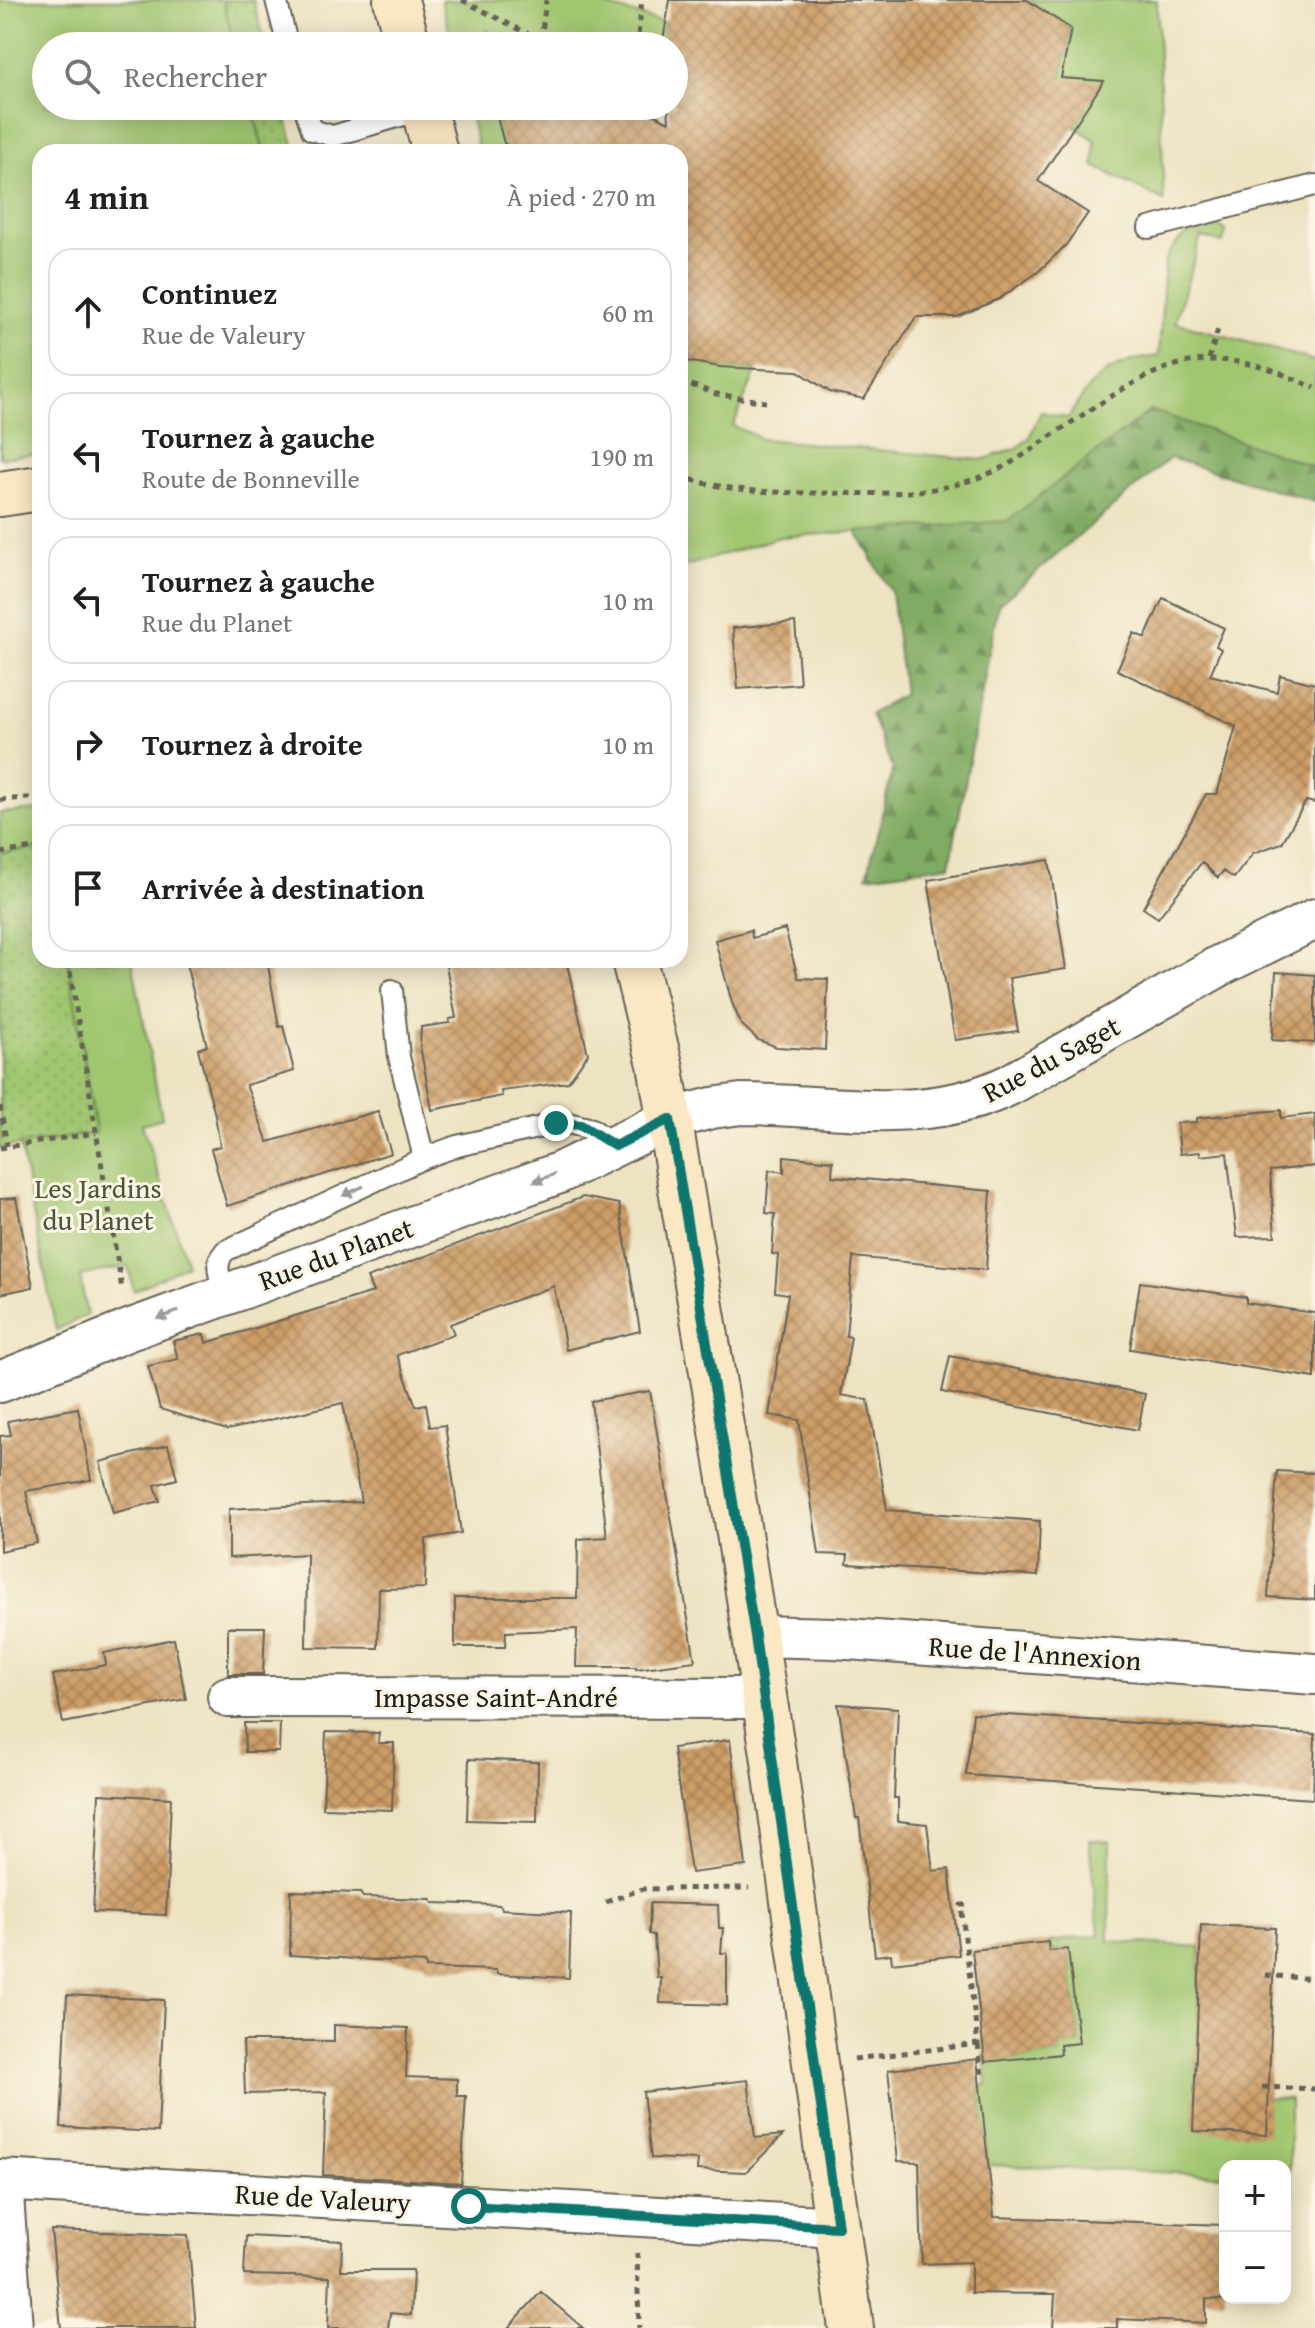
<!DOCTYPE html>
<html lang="fr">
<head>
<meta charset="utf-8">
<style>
	body { margin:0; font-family:"Gentium Book Plus",serif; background:#f6f6f6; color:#202124 }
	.controls { position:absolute; right:24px; bottom:24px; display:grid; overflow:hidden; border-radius:16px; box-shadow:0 4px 20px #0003 }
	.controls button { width:72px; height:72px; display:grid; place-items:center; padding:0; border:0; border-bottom:2px solid #e0e0e0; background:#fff; color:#202124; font:40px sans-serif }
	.stop { position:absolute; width:24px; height:24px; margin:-18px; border:6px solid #0f766e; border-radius:50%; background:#fff }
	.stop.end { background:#0f766e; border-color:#fff; box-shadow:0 2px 8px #0008 }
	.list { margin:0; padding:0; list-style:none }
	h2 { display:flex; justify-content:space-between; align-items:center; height:104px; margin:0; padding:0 32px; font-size:34px }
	h2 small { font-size:26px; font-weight:400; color:#757577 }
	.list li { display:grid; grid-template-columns:52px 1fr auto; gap:24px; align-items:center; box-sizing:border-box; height:128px; margin:0 16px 16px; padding:0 16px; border:2px solid #e0e0e0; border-radius:24px }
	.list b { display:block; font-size:30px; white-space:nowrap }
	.list p { margin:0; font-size:26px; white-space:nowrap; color:#757577 }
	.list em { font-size:26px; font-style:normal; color:#757577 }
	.icon { flex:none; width:44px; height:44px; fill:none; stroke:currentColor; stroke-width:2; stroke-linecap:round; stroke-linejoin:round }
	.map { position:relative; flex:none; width:1315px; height:2328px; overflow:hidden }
	.search { position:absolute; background:#fff; box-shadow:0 4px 20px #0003; left:32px; top:32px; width:656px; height:88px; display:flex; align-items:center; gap:20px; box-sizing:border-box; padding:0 28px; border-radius:44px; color:#757577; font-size:30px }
	.panel { position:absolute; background:#fff; box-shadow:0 4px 20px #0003; left:32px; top:144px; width:656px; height:824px; border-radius:24px }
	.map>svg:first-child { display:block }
	.forest { fill:url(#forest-firs); stroke:#4e643f; stroke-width:2 }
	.park { fill:#a0c670; stroke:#5e7146; stroke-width:2 }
	.garden { fill:url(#garden-dots); stroke:#5e7146; stroke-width:2 }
	.building { fill:url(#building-cross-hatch) }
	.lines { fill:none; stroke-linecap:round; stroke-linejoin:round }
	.service-casing { stroke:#656256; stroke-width:24 }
	.minor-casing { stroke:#656256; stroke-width:44 }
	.secondary-casing { stroke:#656256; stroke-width:48 }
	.path { stroke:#656256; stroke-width:5; stroke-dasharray:6 6; stroke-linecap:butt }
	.service { stroke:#fff; stroke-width:20 }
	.minor { stroke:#fff; stroke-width:40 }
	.secondary { stroke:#fae7c3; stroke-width:44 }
	.oneway { fill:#999 }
	.route { stroke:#0f766e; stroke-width:10 }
	.labels { text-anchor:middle; stroke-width:6; stroke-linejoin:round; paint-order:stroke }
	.street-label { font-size:28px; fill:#1c1c1c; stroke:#fcf5e5 }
	.park-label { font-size:28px; fill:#4a5839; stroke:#fcf5e5 }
</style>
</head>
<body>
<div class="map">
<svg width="1315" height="2328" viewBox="0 0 1315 2328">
	<defs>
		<pattern id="forest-firs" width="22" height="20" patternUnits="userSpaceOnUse" patternTransform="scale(2)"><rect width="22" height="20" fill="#80ab62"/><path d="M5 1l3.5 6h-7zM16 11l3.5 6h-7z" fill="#688a50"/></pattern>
		<pattern id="garden-dots" width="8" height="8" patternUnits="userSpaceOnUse" patternTransform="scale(2)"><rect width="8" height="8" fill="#a0c670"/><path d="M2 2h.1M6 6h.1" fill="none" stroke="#89aa60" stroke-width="1.8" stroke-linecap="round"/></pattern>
		<pattern id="building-cross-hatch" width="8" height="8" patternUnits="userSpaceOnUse" patternTransform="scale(2)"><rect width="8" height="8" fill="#cd9d66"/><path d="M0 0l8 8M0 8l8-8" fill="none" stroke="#a67f53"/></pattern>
	</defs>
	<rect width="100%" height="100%" fill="#fcf5e5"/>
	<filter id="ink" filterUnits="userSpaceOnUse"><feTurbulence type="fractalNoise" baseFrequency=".0125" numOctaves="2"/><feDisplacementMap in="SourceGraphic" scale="16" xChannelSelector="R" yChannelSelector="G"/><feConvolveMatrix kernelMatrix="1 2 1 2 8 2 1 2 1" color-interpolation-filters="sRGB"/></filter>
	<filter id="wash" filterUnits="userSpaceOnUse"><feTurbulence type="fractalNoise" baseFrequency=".006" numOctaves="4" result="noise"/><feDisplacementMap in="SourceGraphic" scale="32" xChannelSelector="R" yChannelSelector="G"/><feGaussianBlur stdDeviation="1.8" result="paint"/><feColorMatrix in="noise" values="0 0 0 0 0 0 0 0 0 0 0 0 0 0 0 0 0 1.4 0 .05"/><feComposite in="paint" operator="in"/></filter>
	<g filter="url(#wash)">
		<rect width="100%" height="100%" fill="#ede3c2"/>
		<path class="forest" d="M1151,410L1315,467V502L1170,458L998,605L950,865L867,876L893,769L871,714L904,694L891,592L856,531L1007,521Z"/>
		<path class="park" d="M0,0H223L235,46H46V106H252L264,152H40V453L0,458Z
			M441,0H586L665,23L664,46H518L486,30L485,46H453Z
			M1027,0H1157L1164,201L1094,166L1095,140L1074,126L1086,108L1061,77L1071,29Z
			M468,106H494L504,143L516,152H479Z
			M1218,225L1226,231L1223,243L1201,237L1175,322L1315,361V467L1151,410L1007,521L780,537L680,568V359L720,367L757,369L733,426L762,439L982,460L1017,448L1029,438L1041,412L1068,418C1093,376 1110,362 1159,356L1165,260C1177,235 1193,230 1218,225Z
			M40,810V847L0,853V813Z
			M68,960H132L162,1118L142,1124L187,1264L134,1291L128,1266L80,1276L87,1315L56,1330L20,1145L96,1132Z
			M1089,1840L1110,1842L1109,1941L1200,1947L1196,2075L1268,2098L1290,2099V2178H1285V2166H1225V2175L988,2165L980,2087L987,2085L984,2054L1002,2052L1004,2060L1060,2054V2045L1079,2043L1068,1949L1049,1951L1048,1942L1099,1935Z"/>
		<path class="garden" d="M223,0H253L266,46H235Z
			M252,106H283L296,152H264Z
			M40,847V960H68L96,1133L0,1148V853Z"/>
		<g id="blocks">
			<path class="building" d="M670,0H1027L1071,29L1061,78L1104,81L1038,181L1088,213L1066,245L1038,272L999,299L957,317H916L864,399L830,392L798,371L720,367L680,360V152H516L504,143L494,106H637L669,122L668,106H674V46H662Z
				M1163,598L1224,628L1216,646L1221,649L1210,675L1277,692L1280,675L1315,684V803L1306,801L1282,843L1253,853L1234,878L1223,871L1218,878L1202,862L1158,918L1143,908L1206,794H1217L1236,726L1117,670L1134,633L1145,638Z
				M795,622L800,684L738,689L733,628Z
				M1049,860L1066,969L1009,978L1018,1031L955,1040L928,880Z
				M785,929L798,978L828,979L825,1050L777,1047L758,1040L741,1024L732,1003L715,940L751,930L752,938Z
				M185,960H267L279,1027L283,1026L294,1071L246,1085L268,1142L378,1111L391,1153L227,1206L211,1149L220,1146L215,1115L198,1049L207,1046Z
				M445,960H566L588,1054L568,1082L501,1091L502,1096L432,1110L420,1046L421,1027L450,1023L449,1019L456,1018Z
				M1276,972L1315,975V1043L1272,1040Z
				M1281,1110V1118L1315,1114V1166L1270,1171L1275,1236L1237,1237L1227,1153L1200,1156V1152L1180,1154L1177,1123L1197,1122V1118Z
				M784,1156L833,1161L832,1176L991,1191L986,1270L853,1257L846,1336L851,1337L841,1395L868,1400L887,1510L1040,1521L1038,1576L847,1564L848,1555L819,1554L799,1420L769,1415L788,1294L775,1292L778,1255L772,1254L775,1214L766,1213L769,1170L784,1172Z
				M583,1197L619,1204L640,1331L566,1350L554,1286L450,1324L454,1334L397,1355L416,1406L426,1404L430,1427L445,1425L461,1533L426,1539L425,1588L379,1589L378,1648L306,1647L307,1554L229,1558V1509L361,1502L343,1403L227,1430L160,1409L148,1366L178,1359L173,1341L204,1334L206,1343L373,1292L367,1278Z
				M16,1198L33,1287L0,1294V1199Z
				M1140,1282L1246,1297V1303L1315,1313V1378L1130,1349Z
				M950,1356L1145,1394L1138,1430L942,1392Z
				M650,1391L695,1661L636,1669V1667H576L577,1629L506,1632L505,1647H455V1598H577L578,1539L607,1537L591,1401Z
				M78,1408L91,1480L26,1491L37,1543L0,1551V1436L11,1435L8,1421Z
				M168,1445L177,1479L155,1485L160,1501L113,1513L100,1462Z
				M1277,1471L1315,1473V1600L1268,1597Z
				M228,1627H265L263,1674H228Z
				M174,1639L186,1699L63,1723L53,1675L106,1665L104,1653Z
				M838,1704L898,1708L894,1798H898V1821L927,1824L933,1871L949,1869L959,1955L892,1963L891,1954L875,1956L859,1818H856Z
				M973,1713L1315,1734L1313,1799L966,1775Z
				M244,1723H280L279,1752H245Z
				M326,1732L379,1733L378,1743H394L392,1810L323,1808Z
				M730,1740L746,1866L691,1873L673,1748Z
				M469,1759L538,1762L537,1822L467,1820Z
				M99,1794L171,1798L166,1915L93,1912Z
				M291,1891L360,1893L363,1897L431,1899L433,1903L500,1905L502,1909L571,1913L569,1978L497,1974L496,1970L426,1968L425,1963L290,1955Z
				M650,1903L718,1905L719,1928H723L721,1953H727V2005L660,2003L661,1978H657L654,1935L649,1934Z
				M1201,1925L1275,1928L1267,2135L1193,2131Z
				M1048,1942L1049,1951L1068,1949L1079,2043L1060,2045L1061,2054L985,2062L972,1950Z
				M67,1995L164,2000L158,2132L61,2127Z
				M334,2025L408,2028L406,2077L457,2079V2096H466L461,2183L323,2175L326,2092L245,2094L243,2041H334Z
				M977,2059L994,2217L1225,2225V2300L1206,2299V2323L1117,2319V2328H1053L1055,2294L971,2293V2262L922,2264L919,2162L898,2161L888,2070Z
				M748,2080L755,2138L783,2135L746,2172L697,2170L698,2160L651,2158L643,2092Z
				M51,2230L188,2235L196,2328H61Z
				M246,2236L342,2241L341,2270H413L411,2315L390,2313L388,2328H328L330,2277L244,2275Z
				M541,2292L583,2328H508Z"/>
		</g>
	</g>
	<g filter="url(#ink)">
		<use href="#blocks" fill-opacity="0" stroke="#656256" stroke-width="2"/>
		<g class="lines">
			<defs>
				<path id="service" d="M276,0L288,46
					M304,106L312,130L333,136L424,109
					M1149,228L1315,185
					M392,990L399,1057L424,1158
					M226,1293C220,1278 213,1265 225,1251L424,1158L457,1146L564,1122L592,1129L615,1146"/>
				<path id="minor" d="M0,1382L129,1330L559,1173L670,1119L712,1108L741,1104C832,1104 926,1127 1011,1084L1221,965L1315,919
					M755,1636L835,1638L1315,1674
					M228,1697L764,1698
					M0,2180L838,2227
					M2,2180L12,2328"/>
				<path id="secondary" d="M396,0L408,46
					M423,106L435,152
					M0,494L40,488
					M634,960L660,1064L737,1520L773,1754L851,2328"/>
			</defs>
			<use href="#service" class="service-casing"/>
			<use href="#minor" class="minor-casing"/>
			<use href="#secondary" class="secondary-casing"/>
			<path class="path" d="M462,0L552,46
				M541,40L546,0
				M637,46L642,0
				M1209,359L1219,326
				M680,381L716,394L766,402
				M680,476C726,492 776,493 824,493C884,494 942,496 997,470C1017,461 1035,447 1054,434C1154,368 1194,331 1315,388
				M40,785V791
				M0,800L40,797
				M0,853L40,847
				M68,960L122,1289
				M0,1106L7,1146
				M0,1148L96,1133
				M606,1902L642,1889L749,1888
				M1265,1975L1315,1979
				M978,2044L982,2077
				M854,2059L978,2044L961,1905H966
				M1262,2087L1315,2089
				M637,2253L639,2328"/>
			<use href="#service" class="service"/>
			<use href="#minor" class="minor"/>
			<use href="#secondary" class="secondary"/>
		</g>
		<defs><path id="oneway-solid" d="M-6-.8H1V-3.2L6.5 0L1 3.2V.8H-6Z" transform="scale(2)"/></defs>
		<g class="oneway">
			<use href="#oneway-solid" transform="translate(544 1178) rotate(160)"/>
			<use href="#oneway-solid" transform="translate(353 1191) rotate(155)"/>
			<use href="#oneway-solid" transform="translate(168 1315) rotate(160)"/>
		</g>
	</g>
	<g class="lines" filter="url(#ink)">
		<path class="route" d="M469,2206L838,2227L755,1636L670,1119L615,1146L581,1125L556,1123"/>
	</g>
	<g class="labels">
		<g class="street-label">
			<text transform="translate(1051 1059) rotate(-28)" y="10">Rue du Saget</text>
			<text transform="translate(336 1254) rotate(-20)" y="10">Rue du Planet</text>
			<text transform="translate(1035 1653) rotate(4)" y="10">Rue de l'Annexion</text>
			<text x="496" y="1707">Impasse Saint-André</text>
			<text transform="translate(323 2198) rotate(3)" y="10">Rue de Valeury</text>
		</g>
		<g class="park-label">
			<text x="98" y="1198">Les Jardins<tspan x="98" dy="32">du Planet</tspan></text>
		</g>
	</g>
</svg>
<div class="controls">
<button>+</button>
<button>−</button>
</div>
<div class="stop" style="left:469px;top:2206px"></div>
<div class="stop end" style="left:556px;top:1123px"></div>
<div class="search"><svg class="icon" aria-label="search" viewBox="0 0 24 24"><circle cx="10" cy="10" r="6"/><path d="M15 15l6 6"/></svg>Rechercher</div>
<section class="panel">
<h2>4 min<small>À pied · 270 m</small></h2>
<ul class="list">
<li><svg class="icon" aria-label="ahead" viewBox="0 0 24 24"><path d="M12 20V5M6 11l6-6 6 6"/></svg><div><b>Continuez</b><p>Rue de Valeury</p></div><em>60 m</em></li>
<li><svg class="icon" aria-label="left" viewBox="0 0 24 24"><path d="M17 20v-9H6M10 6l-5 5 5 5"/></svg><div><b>Tournez à gauche</b><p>Route de Bonneville</p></div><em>190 m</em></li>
<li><svg class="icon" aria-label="left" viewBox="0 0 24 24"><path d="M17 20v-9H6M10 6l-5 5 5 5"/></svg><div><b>Tournez à gauche</b><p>Rue du Planet</p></div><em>10 m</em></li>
<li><svg class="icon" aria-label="right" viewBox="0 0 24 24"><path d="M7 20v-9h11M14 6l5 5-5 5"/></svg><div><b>Tournez à droite</b></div><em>10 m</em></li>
<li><svg class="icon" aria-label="arrive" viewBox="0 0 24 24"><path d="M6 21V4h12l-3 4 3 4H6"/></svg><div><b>Arrivée à destination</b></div></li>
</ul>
</section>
</div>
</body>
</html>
